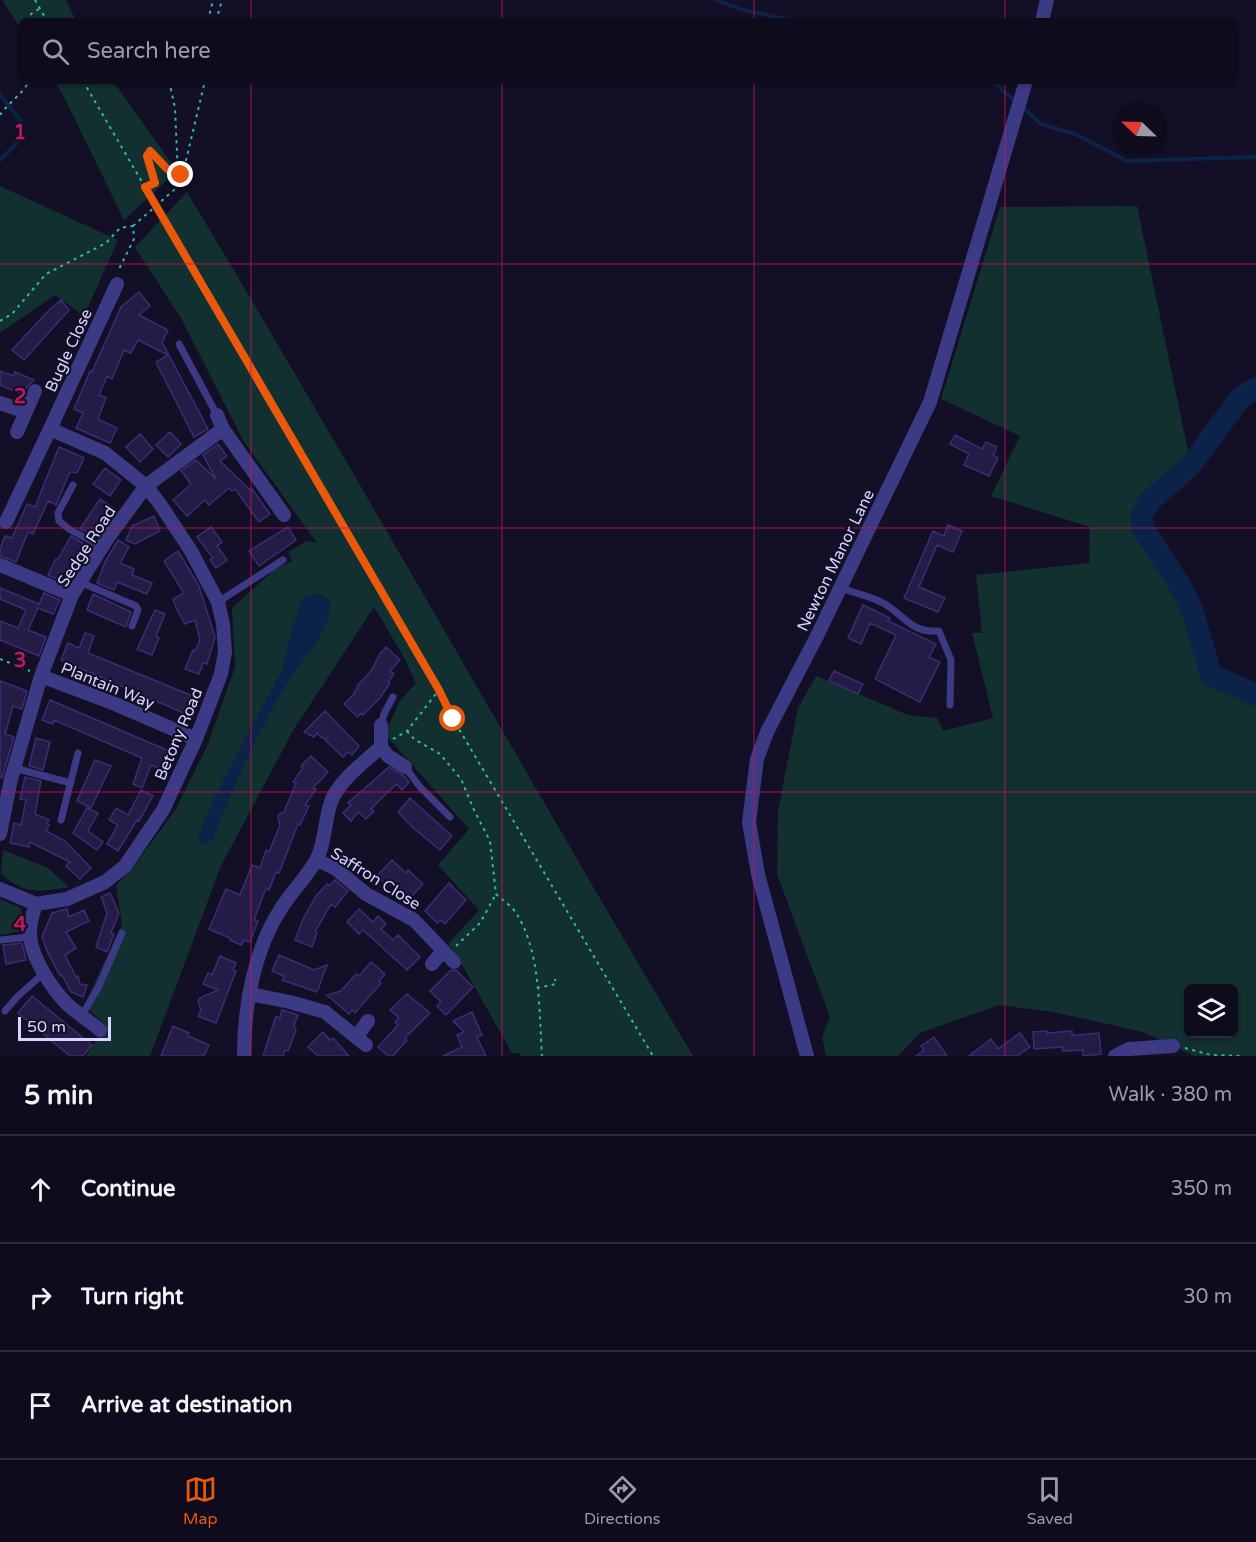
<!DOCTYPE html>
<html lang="en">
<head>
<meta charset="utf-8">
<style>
	body { margin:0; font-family:"Varela Round",sans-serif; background:#171425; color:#f1f3f6 }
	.controls { position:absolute; right:18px; bottom:18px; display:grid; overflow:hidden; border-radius:9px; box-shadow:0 2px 4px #0004 }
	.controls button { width:54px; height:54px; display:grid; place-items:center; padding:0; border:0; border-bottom:2px solid #2e2b3b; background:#0e0b1c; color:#f1f3f6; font:30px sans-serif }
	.compass { position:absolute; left:1112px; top:102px; width:54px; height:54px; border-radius:50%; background:#0e0b1c; box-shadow:0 2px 4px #0004; rotate:293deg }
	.scale { position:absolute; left:18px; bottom:15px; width:93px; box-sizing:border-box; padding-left:6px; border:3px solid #d9d4ff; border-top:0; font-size:16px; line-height:21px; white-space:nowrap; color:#d9d4ff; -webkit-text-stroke:4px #130f26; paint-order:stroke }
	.stop { position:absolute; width:18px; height:18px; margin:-14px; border:4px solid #ea580c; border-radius:50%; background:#fff }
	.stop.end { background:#ea580c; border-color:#fff; box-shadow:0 2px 6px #0008 }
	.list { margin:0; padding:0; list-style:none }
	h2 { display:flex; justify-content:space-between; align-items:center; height:78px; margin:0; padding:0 24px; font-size:26px }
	h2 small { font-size:20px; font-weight:400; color:#9b9ba3 }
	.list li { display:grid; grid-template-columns:39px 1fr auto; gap:18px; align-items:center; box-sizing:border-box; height:108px; padding:0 24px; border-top:2px solid #2e2b3b }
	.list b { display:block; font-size:22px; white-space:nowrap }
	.list em { font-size:20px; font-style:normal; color:#9b9ba3 }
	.icon { flex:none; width:33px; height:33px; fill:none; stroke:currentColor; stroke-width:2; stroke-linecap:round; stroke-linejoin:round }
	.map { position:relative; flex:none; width:1256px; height:1056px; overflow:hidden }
	.search { position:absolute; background:#0e0b1c; box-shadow:0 2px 4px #0004; left:18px; right:18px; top:18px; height:66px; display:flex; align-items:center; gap:15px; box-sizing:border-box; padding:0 21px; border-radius:9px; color:#9b9ba3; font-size:22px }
	.sheet { height:402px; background:#0e0b1c }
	nav { display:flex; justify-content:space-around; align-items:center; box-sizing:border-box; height:84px; border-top:2px solid #2e2b3b; background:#0e0b1c; font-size:16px; color:#9b9ba3 }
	nav a { display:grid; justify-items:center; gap:3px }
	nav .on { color:#ea580c }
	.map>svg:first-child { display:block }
	.green { fill:#12302f; fill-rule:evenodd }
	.water { fill:#0c2248 }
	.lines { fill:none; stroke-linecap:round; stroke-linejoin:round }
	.stream { stroke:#0c2248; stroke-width:4 }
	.river { stroke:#0c2248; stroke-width:22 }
	.building { fill:#241b47; stroke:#3b2d73; stroke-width:1.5 }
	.path { stroke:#2fb8b0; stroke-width:2; stroke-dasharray:3 4.5; stroke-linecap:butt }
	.lane { stroke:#3d3a85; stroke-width:7 }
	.street { stroke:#3d3a85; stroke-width:14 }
	.path-bridge { stroke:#2fb8b0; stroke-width:2; stroke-dasharray:3 4.5; stroke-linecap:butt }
	.route { stroke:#ea580c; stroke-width:8 }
	.grid { fill:none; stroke:#c2185b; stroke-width:1.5; stroke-opacity:0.55 }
	.labels { text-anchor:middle; stroke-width:4.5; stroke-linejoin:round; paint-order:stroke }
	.street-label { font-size:16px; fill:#d9d4ff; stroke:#130f26 }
	.grid-label { font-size:20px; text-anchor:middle; font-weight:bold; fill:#c2185b; stroke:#130f26; stroke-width:4.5; stroke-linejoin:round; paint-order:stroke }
</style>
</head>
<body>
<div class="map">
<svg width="1256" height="1056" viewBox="0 0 1256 1056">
	<rect width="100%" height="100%" fill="#130f26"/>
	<path class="green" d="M2,0H66L76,21H21V29Z
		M54,81H113L177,171L124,220L63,95Z
		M0,186L118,240L84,316L55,295L0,333Z
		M187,192C359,478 522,769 693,1056H521L520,1053H512L456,954L448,944L479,910L438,865L469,829L385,734L399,702L416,683L402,654L374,607L294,729L221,866L150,1056H86L106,1025L84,1006L122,924L116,886L134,866L176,809L208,744L235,667L232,608L275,569L292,561L288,552L307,541L317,543L244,442L182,320L135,247Z
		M1137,206L1191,465L1150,501L1141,517L1143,528L1184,592L1211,675L1252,693L1256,696V1056H1194L1143,1032L1053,1012L999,1005L920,1033L898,1056H826L822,1037L830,1017L777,874L778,811L798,708L816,676L908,715L937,718L943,731L993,718L972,633H982L976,575L1089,563L1090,527L991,496L1020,436L941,399L1000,207ZM1188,988H1234V1034H1188Z
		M3,850L48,868L69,887C41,892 24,895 1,874Z
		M0,899L19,907L23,915L22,931L0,935Z"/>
	<path class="water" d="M318,593L330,600C331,631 308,651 292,676C281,692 272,710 263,727C244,764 227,801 213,840L201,845L198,837L214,798L282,670L293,627L303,597Z"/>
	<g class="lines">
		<path class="stream" d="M716,0L740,9L795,21
			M989,81L997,85L1016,102
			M0,94L22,123L16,144L0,160
			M1022,107L1041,124L1075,134L1127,161L1256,157"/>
		<path class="river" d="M1256,388L1240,398L1191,465L1150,501L1141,517L1143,528L1184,592L1193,612L1211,675L1252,693L1256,696"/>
	</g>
	<path class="building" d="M139,292L150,306L139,315L168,330L162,342L208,429L194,437L156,362L168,355L138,340L131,353L124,350L112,379L107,376L99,395L106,398L98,419L117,428L110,443L76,428L83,413L74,409L90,371L92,372L121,307Z
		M61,300L69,310L24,360L12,350L49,310Z
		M0,371L14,376L15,372L34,380L27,387L23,395L0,385Z
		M170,432L181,444L168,457L156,445Z
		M140,434L153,449L140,462L126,447Z
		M955,435L982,449L986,442L997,447L993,455L998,458L989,476L964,465L969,454L950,444Z
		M218,444L227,456L220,461L250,490L252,489L270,514L259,522L235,489L232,491L229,488L209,505L205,500L187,516L173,500L191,484L181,471L196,460L216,479L203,455Z
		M59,447L84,458L77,473L70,472L56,505L48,501L33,534L28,532L16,562L0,556V549L5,536L12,538L27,504L35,507Z
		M105,468L121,480L110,496L93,484Z
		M100,499L115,509L97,537L80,529Z
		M154,516L160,531L135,544L126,540L132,526Z
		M948,525L962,531L953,552L937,545L919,587L945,598L938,612L904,598L933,531L944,536Z
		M211,527L222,542L217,546L227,560L216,568L210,560L213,558L197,537Z
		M288,527L296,540L259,566L249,551Z
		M71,536L88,546L81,559L78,557L66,583L48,575L56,559H58Z
		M118,540L129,547L120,563L134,569L132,575L152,583L147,594L117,582L114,590L97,583L105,562Z
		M178,551L199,586L215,637L207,664L203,663L199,674L185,669L193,650L195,651L200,640L195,620L185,624L177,610L173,599L184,593L164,561Z
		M0,588L39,604L44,593L60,600L53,614L38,608L28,630L46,637L39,656L0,640V621L18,628L26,610L0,599Z
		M93,594L131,612L126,627L87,610Z
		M863,605L890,618L888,621L936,644L929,657L940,662L920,702L875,679L896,635L870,623L861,644L848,638Z
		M155,610L165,614L156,636L159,638L152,655L137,649Z
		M85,633L94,636L88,653L200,699L193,717L61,660L68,643L79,648Z
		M386,647L400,660L390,671L394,674L388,682L390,683L379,699L363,715L361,713L358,717L344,704L355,693L354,692L358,688L357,686L371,671L380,654Z
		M834,671L863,684L858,694L829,681Z
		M0,681L27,691L22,709L13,706L5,734L14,737L2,778L0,777Z
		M50,700L176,754L168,772L151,765L142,788L133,784L142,758L54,720L53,724L42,720Z
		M325,711L359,746L352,755L348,752L343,757L325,740L327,738H322L317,733L314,737L304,732Z
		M36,738L50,742L43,770L29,766Z
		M311,756L328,772L313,788L316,789L305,805L309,806L300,825L298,824L279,873L276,872L269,890L266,888L254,920L258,921L250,942L244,940L241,945L230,940V938L209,929L226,889L240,895L252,865L260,868L266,850L269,852L280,825L278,818L279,814L284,812L296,783L293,782L303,768L301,766Z
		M95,760L111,766L91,808L77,801Z
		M389,767L404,776L409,782L402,790L397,784L390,790L371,809L374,811L366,819L358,812L351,821L343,813L351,805L348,803Z
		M25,777L41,781L35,814L49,820L47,823L49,825L46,831L65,841L91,868L80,879L66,866L70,862L30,842L29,847L10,843L14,823L21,825L26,800L20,799Z
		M141,790L153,796L139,821L137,820L118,851L107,844L118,825L109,820L116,808L128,815Z
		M410,798L452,836L440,850L412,827L398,812Z
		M87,808L98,813L88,831L103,842L97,850L73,833Z
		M392,860L406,873L408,870L423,884L410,898L393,882L391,885L388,882L386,884L377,876Z
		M335,880L348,891L335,907L331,904L315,932L317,933L312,947L295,940L303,919L316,896L327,884L329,886Z
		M449,883L466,900L445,924L441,920L437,923L425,911Z
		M110,893L119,913L111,933L114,934L107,952L96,947L107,913L101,897Z
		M67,909L69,917L84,910L89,921L66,932L76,948L65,955L76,977L78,976L80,984L87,985L83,997L71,992L62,975L60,976L47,951L42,937L52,913Z
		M359,909L373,922L378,916L386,924L381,929L393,940L398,935L420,957L407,970L363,930L359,934L347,922Z
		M22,943L26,960L6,964L3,945Z
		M279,955L314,970L327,965L317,992L282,980L284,976L272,971Z
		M220,956L236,963L233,970L236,971L216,1023L198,1016L201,1010L198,1002L200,998L218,990L203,984L208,973L212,975Z
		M371,962L385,974L379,981L381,983L355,1013L352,1010L349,1014L327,995L341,991L356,974L359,976Z
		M451,970L457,971L473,987L446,1015L437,1006L441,1002L430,991Z
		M407,994L430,1013L405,1038L407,1040L393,1056H388L378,1047L398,1025L395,1022L399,1018L390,1010Z
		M32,996L92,1045L83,1056H70L18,1013Z
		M282,1010L298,1015L294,1025L296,1030L288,1051L285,1050L283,1056H263L276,1016L280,1018Z
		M472,1012L482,1035L477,1037L486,1056H443L462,1047L457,1035L464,1032L453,1021Z
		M173,1026L189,1033L188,1036L209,1045L204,1056H161Z
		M1047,1031V1033L1072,1031V1035H1078L1099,1033L1101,1054L1083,1056V1050L1063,1051L1062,1047L1034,1049L1033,1032Z
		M323,1032L330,1040L333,1038L349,1056H318L308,1047Z
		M1020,1033L1030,1047L1017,1056H969L991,1039L998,1049Z
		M934,1037L947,1056H916L924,1050L921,1046Z"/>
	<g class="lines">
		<path class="path" d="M35,0L47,21
			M26,21L32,13L39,9
			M208,21L213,0
			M216,21L222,0
			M83,81L439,690L453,719L653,1056
			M171,81L170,85L175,108L178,175H182
			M0,115C8,103 23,94 29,81
			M182,183V177L205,81
			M145,187L155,183L147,156L150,151L174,176L178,178L182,177
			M0,321L12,314L46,274L106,243L120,228L133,226L134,239L118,271
			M0,659L30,671
			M407,731L414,739L440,754L461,779L474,810L490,841L496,894C502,900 512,906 516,913C541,951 539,1012 542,1056
			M393,739L407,731L439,690
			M456,946L480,923L496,894
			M537,988L556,984L555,979
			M1185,1048L1211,1055L1243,1056"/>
		<path class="lane" d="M179,344L217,415
			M73,485L58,513L59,521L69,529L102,547
			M80,582L136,606L138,610L132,626
			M840,588C855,593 871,596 885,604C906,617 911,633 939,631L951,660L950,705
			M218,602L283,560
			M381,725L384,714L393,697
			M405,767L420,787L450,817
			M14,768L71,783
			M61,820L78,753
			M0,940L30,937
			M5,1011L17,997L44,973
			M82,1015L98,988L122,933"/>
		<path class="street" d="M1042,21L1047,0
			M0,403L24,411
			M217,415L223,429L284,515
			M17,432L35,391
			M6,522L50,429
			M0,565L72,595
			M41,676L115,704L196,739
			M381,725V747L388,756L405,767
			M0,834L11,779L41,676L72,595L107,539L146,486L223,429
			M317,860L336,869L366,894L414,920L454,962
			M0,889L36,904L67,899L105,882L125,866L163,810L196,739L221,674L225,652L223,624L218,602L191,551L160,504L146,486L105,453L50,429L117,284
			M36,904C33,914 29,924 30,935C31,957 52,989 67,1004C77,1013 89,1021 100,1030
			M432,964L442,952
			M249,994L290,1002L325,1012L366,1045
			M357,1036L368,1021
			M244,1056C244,1006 254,949 282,907C292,891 306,878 315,862C324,849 325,821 330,805C335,784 365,761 381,747
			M807,1056L758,874L749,822L757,759L767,732L817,636L930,402L1026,81
			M1115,1056L1129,1049L1173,1046"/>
		<path class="path-bridge" d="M133,226L182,183"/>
	</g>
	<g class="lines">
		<path class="route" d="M181,175L182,177L178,178L174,176L150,151L147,156L155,183L145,187L439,690L453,719"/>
	</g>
	<path class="grid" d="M251,0V21M502,0V21M754,0V21M1005,0V21M251,81V1056M502,81V1056M754,81V1056M1005,81V1056M0,264H1256M0,528H1256M0,792H1256"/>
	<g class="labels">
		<g class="street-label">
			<text transform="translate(68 350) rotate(-65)" y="6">Bugle Close</text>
			<text transform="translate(86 546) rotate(-57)" y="6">Sedge Road</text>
			<text transform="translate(835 560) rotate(-64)" y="6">Newton Manor Lane</text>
			<text transform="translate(108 685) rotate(22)" y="6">Plantain Way</text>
			<text transform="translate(178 734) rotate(-67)" y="6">Betony Road</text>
			<text transform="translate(376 878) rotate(32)" y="6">Saffron Close</text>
		</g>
	</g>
	<g class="grid-label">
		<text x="20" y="139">1</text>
		<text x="20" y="403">2</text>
		<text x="20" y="667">3</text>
		<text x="20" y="931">4</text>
	</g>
</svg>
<div class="controls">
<button><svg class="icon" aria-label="layers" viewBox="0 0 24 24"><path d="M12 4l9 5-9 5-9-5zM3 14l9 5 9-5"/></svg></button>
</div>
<svg class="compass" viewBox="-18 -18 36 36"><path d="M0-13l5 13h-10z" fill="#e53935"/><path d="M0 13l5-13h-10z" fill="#9b9ba3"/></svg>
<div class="scale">50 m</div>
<div class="stop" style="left:453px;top:719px"></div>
<div class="stop end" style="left:181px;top:175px"></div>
<div class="search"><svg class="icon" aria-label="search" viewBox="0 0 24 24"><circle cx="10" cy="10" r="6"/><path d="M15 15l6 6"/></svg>Search here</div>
</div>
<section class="sheet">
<h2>5 min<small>Walk · 380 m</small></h2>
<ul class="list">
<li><svg class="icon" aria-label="ahead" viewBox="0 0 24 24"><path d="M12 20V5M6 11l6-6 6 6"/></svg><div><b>Continue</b></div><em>350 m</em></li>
<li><svg class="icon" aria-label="right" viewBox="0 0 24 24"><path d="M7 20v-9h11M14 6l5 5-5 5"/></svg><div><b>Turn right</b></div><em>30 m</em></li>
<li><svg class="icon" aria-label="arrive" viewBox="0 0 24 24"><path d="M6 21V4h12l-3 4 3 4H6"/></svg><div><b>Arrive at destination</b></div></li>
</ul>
</section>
<nav>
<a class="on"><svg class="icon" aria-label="map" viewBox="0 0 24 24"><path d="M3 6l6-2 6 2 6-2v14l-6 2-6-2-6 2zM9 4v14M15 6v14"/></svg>Map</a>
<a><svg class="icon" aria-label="directions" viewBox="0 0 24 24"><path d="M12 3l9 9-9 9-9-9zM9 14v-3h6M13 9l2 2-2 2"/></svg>Directions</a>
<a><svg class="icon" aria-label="saved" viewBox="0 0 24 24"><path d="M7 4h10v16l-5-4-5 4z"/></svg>Saved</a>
</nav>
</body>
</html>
